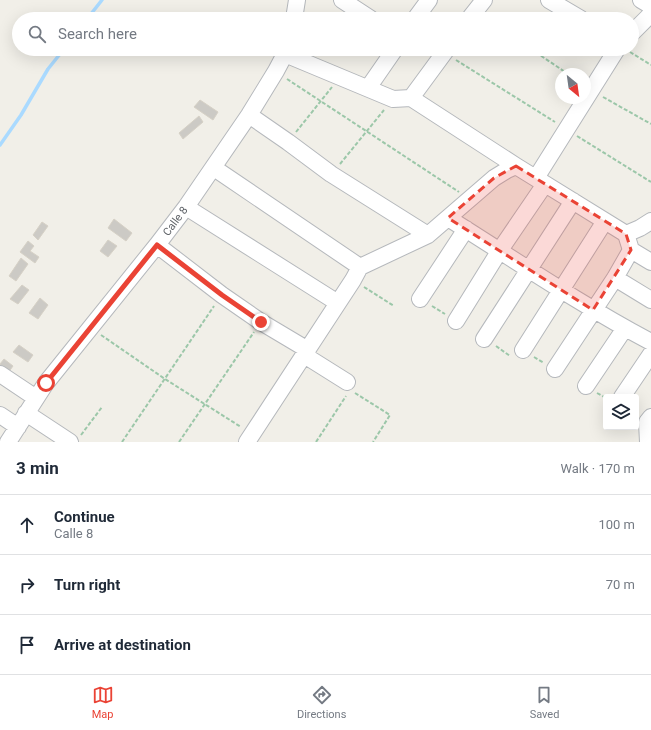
<!DOCTYPE html>
<html lang="en">
<head>
<meta charset="utf-8">
<style>
	body { margin:0; font-family:Roboto,sans-serif; background:#f6f6f7; color:#1f2937 }
	.controls { position:absolute; right:12px; bottom:12px; display:grid; overflow:hidden; border-radius:4px; box-shadow:0 4px 16px #0002 }
	.controls button { width:36px; height:36px; display:grid; place-items:center; padding:0; border:0; border-bottom:1px solid #e0e1e3; background:#fff; color:#1f2937; font:20px sans-serif }
	.compass { position:absolute; left:555px; top:68px; width:36px; height:36px; border-radius:50%; background:#fff; box-shadow:0 4px 16px #0002; rotate:151deg }
	.stop { position:absolute; width:12px; height:12px; margin:-9px; border:3px solid #ea4335; border-radius:50%; background:#fff }
	.stop.end { background:#ea4335; border-color:#fff; box-shadow:0 1px 4px #0008 }
	.list { margin:0; padding:0; list-style:none }
	h2 { display:flex; justify-content:space-between; align-items:center; height:52px; margin:0; padding:0 16px; font-size:17px }
	h2 small { font-size:13px; font-weight:400; color:#747a83 }
	.list li { display:grid; grid-template-columns:26px 1fr auto; gap:12px; align-items:center; box-sizing:border-box; height:60px; padding:0 16px; border-top:1px solid #e0e1e3 }
	.list b { display:block; font-size:15px; white-space:nowrap }
	.list p { margin:0; font-size:13px; white-space:nowrap; color:#747a83 }
	.list em { font-size:13px; font-style:normal; color:#747a83 }
	.icon { flex:none; width:22px; height:22px; fill:none; stroke:currentColor; stroke-width:2; stroke-linecap:round; stroke-linejoin:round }
	.map { position:relative; flex:none; width:651px; height:442px; overflow:hidden }
	.search { position:absolute; background:#fff; box-shadow:0 4px 16px #0002; left:12px; right:12px; top:12px; height:44px; display:flex; align-items:center; gap:10px; box-sizing:border-box; padding:0 14px; border-radius:22px; color:#747a83; font-size:15px }
	.sheet { height:232px; background:#fff }
	nav { display:flex; justify-content:space-around; align-items:center; box-sizing:border-box; height:56px; border-top:1px solid #e0e1e3; background:#fff; font-size:11px; color:#747a83 }
	nav a { display:grid; justify-items:center; gap:2px }
	nav .on { color:#ea4335 }
	.map>svg:first-child { display:block }
	.lines { fill:none; stroke-linecap:round; stroke-linejoin:round }
	.stream { stroke:#aadaff; stroke-width:3.5 }
	.building { fill:#cccac5; stroke:#d6d1c6 }
	.minor-casing { stroke:#b5b8bc; stroke-width:18 }
	.path { stroke:#9cc7a9; stroke-width:2; stroke-dasharray:4 2; stroke-linecap:butt }
	.minor { stroke:#fff; stroke-width:16 }
	.route { stroke:#ea4335; stroke-width:5 }
	.marked { fill:#ea4335; fill-opacity:0.2; stroke:#ea4335; stroke-width:3; stroke-dasharray:8 5; stroke-linejoin:round }
	.labels { text-anchor:middle; stroke-width:3; stroke-linejoin:round; paint-order:stroke }
	.street-label { font-size:11px; fill:#5f6368; stroke:#fff }
</style>
</head>
<body>
<div class="map">
<svg width="651" height="442" viewBox="0 0 651 442">
	<rect width="100%" height="100%" fill="#f1efe8"/>
	<g class="lines">
		<path class="stream" d="M87,19L102,0
			M0,145L21,115L48,69L64,49"/>
	</g>
	<path class="building" d="M200,100L218,112L213,120L194,107Z
		M199,116L203,122L183,139L179,133Z
		M114,219L132,233L126,241L108,228Z
		M42,222L48,226L38,240L33,235Z
		M108,240L117,246L108,257L100,251Z
		M28,241L34,246L30,251L39,257L35,263L20,252Z
		M21,258L28,264L16,281L9,276Z
		M22,285L29,290L18,304L10,299Z
		M40,298L48,305L38,319L29,313Z
		M19,345L33,355L28,362L13,352Z
		M4,359L13,366L8,373L0,367V364Z"/>
	<g class="lines">
		<defs>
			<path id="minor" d="M342,0L371,19
				M549,0L581,19
				M641,0L651,6
				M294,19L297,0
				M415,19L429,0
				M469,19L484,0
				M632,33L651,14
				M285,54L393,99L411,98L516,166L626,234L631,250L615,278L555,369
				M368,88L395,49
				M411,98L447,49
				M249,115L288,142L331,174L428,235
				M214,168L360,267
				M536,178L617,49
				M186,207L338,303
				M448,218C515,260 581,305 651,342
				M626,234L640,228L651,221
				M157,245L222,295L261,322L308,350
				M631,250L651,262
				M615,278L651,300
				M420,299L466,229
				M456,321L500,250L545,184
				M484,339L573,201
				M523,350L605,221
				M304,355L347,382
				M0,374L36,398
				M586,386L625,328
				M622,397L651,354
				M26,413L70,442
				M0,415L18,427
				M8,442L46,383L157,245L186,207L249,115L276,71L285,54L287,49
				M247,442L353,280L360,267L428,235L494,178L507,170L516,166
				M648,442L647,422L651,417"/>
		</defs>
		<use href="#minor" class="minor-casing"/>
		<path class="path" d="M531,49L568,74
			M630,52L651,65
			M456,60L555,122
			M287,79L459,192
			M603,97L651,124
			M296,132L332,87
			M577,136L651,182
			M340,164L384,110
			M364,287L394,306
			M432,306L445,314
			M101,335L165,379L241,427
			M496,346L510,356
			M534,357L544,363
			M355,393L390,415L373,442
			M597,393L606,398
			M81,435L102,407
			M122,442L214,306
			M179,442L254,332
			M316,442L346,396"/>
		<use href="#minor" class="minor"/>
	</g>
	<g class="lines">
		<path class="route" d="M46,383L157,245L222,295L261,322"/>
	</g>
	<path class="marked" d="M516,166L626,234L631,250L593,310L448,218L494,178Z"/>
	<g class="labels">
		<g class="street-label">
			<text transform="translate(175 221) rotate(-53)" y="4">Calle 8</text>
		</g>
	</g>
</svg>
<div class="controls">
<button><svg class="icon" aria-label="layers" viewBox="0 0 24 24"><path d="M12 4l9 5-9 5-9-5zM3 14l9 5 9-5"/></svg></button>
</div>
<svg class="compass" viewBox="-18 -18 36 36"><path d="M0-13l5 13h-10z" fill="#e53935"/><path d="M0 13l5-13h-10z" fill="#747a83"/></svg>
<div class="stop" style="left:46px;top:383px"></div>
<div class="stop end" style="left:261px;top:322px"></div>
<div class="search"><svg class="icon" aria-label="search" viewBox="0 0 24 24"><circle cx="10" cy="10" r="6"/><path d="M15 15l6 6"/></svg>Search here</div>
</div>
<section class="sheet">
<h2>3 min<small>Walk · 170 m</small></h2>
<ul class="list">
<li><svg class="icon" aria-label="ahead" viewBox="0 0 24 24"><path d="M12 20V5M6 11l6-6 6 6"/></svg><div><b>Continue</b><p>Calle 8</p></div><em>100 m</em></li>
<li><svg class="icon" aria-label="right" viewBox="0 0 24 24"><path d="M7 20v-9h11M14 6l5 5-5 5"/></svg><div><b>Turn right</b></div><em>70 m</em></li>
<li><svg class="icon" aria-label="arrive" viewBox="0 0 24 24"><path d="M6 21V4h12l-3 4 3 4H6"/></svg><div><b>Arrive at destination</b></div></li>
</ul>
</section>
<nav>
<a class="on"><svg class="icon" aria-label="map" viewBox="0 0 24 24"><path d="M3 6l6-2 6 2 6-2v14l-6 2-6-2-6 2zM9 4v14M15 6v14"/></svg>Map</a>
<a><svg class="icon" aria-label="directions" viewBox="0 0 24 24"><path d="M12 3l9 9-9 9-9-9zM9 14v-3h6M13 9l2 2-2 2"/></svg>Directions</a>
<a><svg class="icon" aria-label="saved" viewBox="0 0 24 24"><path d="M7 4h10v16l-5-4-5 4z"/></svg>Saved</a>
</nav>
</body>
</html>
